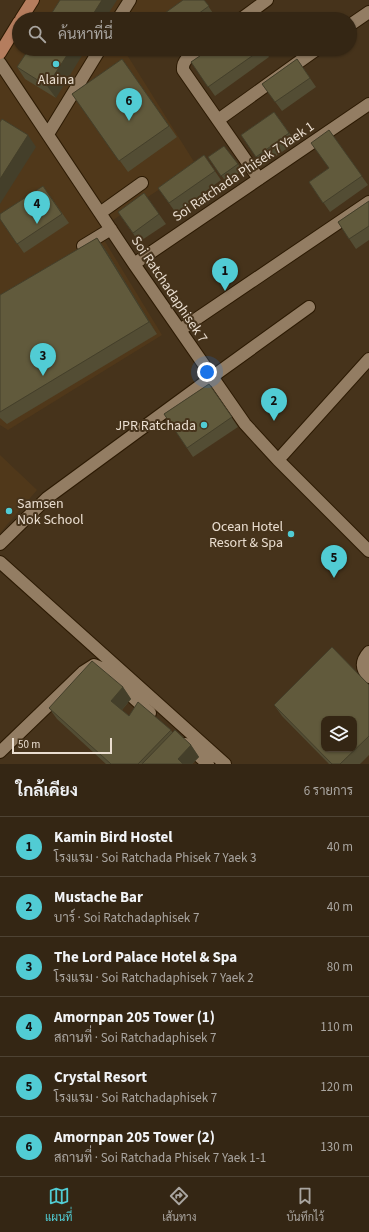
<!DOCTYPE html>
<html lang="th">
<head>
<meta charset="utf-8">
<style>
	body { margin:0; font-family:"Source Sans 3",Sarabun,sans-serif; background:#3f3222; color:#f1f3f6 }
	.controls { position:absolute; right:12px; bottom:12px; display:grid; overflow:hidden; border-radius:8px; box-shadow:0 1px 3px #0004 }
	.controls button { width:36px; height:36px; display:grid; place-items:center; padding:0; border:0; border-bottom:1px solid #4e4334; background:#342614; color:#f1f3f6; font:20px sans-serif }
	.scale { position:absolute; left:12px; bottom:10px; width:100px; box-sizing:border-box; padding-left:4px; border:2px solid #eaded0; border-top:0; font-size:11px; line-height:14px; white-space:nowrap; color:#eaded0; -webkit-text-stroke:3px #46331b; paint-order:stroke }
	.you { position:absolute; left:207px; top:372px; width:14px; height:14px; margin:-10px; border:3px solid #fff; border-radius:50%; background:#1a73e8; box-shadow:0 0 0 6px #1a73e833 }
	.badge { display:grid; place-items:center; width:26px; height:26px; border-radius:50%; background:#51ccd4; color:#111; font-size:13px; font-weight:700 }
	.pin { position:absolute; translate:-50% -33px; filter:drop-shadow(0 1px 2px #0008) }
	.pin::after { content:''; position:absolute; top:21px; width:14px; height:12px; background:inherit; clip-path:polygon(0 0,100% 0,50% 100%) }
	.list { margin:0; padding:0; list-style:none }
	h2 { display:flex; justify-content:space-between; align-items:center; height:52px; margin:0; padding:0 16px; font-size:17px }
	h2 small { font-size:13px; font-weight:400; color:#a9a5a0 }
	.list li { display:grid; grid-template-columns:26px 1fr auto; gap:12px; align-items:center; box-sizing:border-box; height:60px; padding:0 16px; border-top:1px solid #4e4334 }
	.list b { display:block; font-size:15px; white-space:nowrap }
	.list p { margin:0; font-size:13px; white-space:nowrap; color:#a9a5a0 }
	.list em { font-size:13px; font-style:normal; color:#a9a5a0 }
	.icon { flex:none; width:22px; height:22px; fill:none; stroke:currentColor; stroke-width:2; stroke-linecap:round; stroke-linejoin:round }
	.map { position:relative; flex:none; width:369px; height:764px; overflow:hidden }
	.search { position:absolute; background:#342614; box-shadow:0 1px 3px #0004; left:12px; right:12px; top:12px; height:44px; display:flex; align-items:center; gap:10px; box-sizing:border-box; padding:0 14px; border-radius:22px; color:#a9a5a0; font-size:15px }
	.sheet { height:412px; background:#342614 }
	nav { display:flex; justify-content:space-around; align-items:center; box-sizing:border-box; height:56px; border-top:1px solid #4e4334; background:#342614; font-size:11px; color:#a9a5a0 }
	nav a { display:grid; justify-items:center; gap:2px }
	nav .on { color:#51ccd4 }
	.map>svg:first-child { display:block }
	.built { fill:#50381a }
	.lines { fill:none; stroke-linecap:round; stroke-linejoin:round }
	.minor-casing { stroke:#2c1a03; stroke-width:14 }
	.major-casing { stroke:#2c1a03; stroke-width:14 }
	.minor { stroke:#937d63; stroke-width:12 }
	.major { stroke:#b57d5e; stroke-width:12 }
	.wall { fill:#534d34 }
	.shaded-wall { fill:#443f2a }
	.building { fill:#615a3c; stroke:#443f2a; fill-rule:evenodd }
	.poi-dot { fill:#51ccd4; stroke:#46331b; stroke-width:1.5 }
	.labels { text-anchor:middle; stroke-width:4; stroke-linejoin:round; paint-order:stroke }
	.poi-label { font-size:14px; fill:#eaded0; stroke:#46331b; text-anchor:end }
	.street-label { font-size:14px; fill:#eaded0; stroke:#46331b }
</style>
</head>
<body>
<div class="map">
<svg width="369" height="764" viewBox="0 0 369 764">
	<rect width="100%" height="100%" fill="#46331b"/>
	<path class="built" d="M37,0H197L169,19H26Z
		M19,30V49H125L124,50L196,165L98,230L162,335L8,430L0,425V61Z
		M0,455L37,490L0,533Z"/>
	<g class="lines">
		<defs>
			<path id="minor" d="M118,19L130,0
				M241,19L267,0
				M350,25L369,12
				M200,49C192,55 182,59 183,70L259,179
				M0,63L134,264L245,424L278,460L369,551
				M218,120L317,49
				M48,134L100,49
				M100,213L142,183
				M83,246L111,229
				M134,264L369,104
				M180,330L369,202
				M278,460L369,359
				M0,544L47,498L212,377L309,307
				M0,562L225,764
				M369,652C361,661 361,669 369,677
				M185,744L208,764
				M0,752L83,672L94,665L101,668L150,713"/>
			<path id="major" d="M21,19L33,0
				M0,53L19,22"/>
		</defs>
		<use href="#minor" class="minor-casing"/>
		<use href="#major" class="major-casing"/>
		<use href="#minor" class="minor"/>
		<use href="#major" class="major"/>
	</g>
	<path class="wall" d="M204,0L215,16L211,19H158Z
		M29,49L56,98L25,79L17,67Z
		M210,49H264L269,57L215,96L191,62Z
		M122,59L177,137L128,172L72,94Z
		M297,59L316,87L282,111L262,84Z
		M274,112L296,142L262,166L241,135Z
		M329,130L368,185L330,212L309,182L329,168Z
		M204,155L221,180L176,213L158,188Z
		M208,157L238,164L242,171L226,182Z
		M43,186L69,223L24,253L0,219Z
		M144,193L166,224L139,242L118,212Z
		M369,201V240L356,249L338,222Z
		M97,238L105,249L157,334L7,424L0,418V295Z
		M209,384L238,427L193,457L164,414Z
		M369,685V755L360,764H329L282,716L274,705Z
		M123,687L131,699L122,710L129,716L171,730L172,732L191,745L199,757L192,764H106L57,719L49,708Z"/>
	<path class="shaded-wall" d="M102,0H117L105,19H90Z
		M71,49H86L56,98L47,86Z
		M28,135L36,147L0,204V179Z
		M97,238L105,249L157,334L149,322Z
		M123,687L131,699L120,712L111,701Z
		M191,745L199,757L192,764H181L178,759Z"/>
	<path class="building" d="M60,0H102L90,19H48Z
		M183,0H204L209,6L191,19H158V18Z
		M295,12L300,19H285Z
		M29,49H71L47,86L17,67Z
		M210,49H262L208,87L191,62Z
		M122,59L169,126L119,161L72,94Z
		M297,59L310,78L275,102L262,84Z
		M274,112L289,133L256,157L241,135Z
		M2,119L28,135L0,179V122Z
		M329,130L362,176L323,203L309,182L329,168L311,143Z
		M224,146L238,164L221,176L208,157Z
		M204,155L215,171L169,203L158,188Z
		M43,186L62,214L17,244L0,219V214Z
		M144,193L159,214L133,233L118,212Z
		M369,201V226L349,239L338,222Z
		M97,238L149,322L0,412V295Z
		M209,384L232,417L187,448L164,414Z
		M332,647L369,685V736L340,764H332L274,705ZM324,719H354V749H324Z
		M92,661L123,687L111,701L129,716L138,702L171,730L138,764H111L49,708Z
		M175,730L191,745L178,759L183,764H142Z"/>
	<g class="poi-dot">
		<circle cx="56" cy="64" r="4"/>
		<circle cx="204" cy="425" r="4"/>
		<circle cx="9" cy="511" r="4"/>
		<circle cx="291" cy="534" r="4"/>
	</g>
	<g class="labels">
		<g class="poi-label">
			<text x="56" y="84" text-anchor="middle">Alaina</text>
			<text x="196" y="430">JPR Ratchada</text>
			<text x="17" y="508" text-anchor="start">Samsen<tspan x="17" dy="16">Nok School</tspan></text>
			<text x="283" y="531">Ocean Hotel<tspan x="283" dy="16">Resort &amp; Spa</tspan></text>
		</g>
		<g class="street-label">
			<text transform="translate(243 171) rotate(-34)" y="5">Soi Ratchada Phisek 7 Yaek 1</text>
			<text transform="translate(170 289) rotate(56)" y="5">Soi Ratchadaphisek 7</text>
		</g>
	</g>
</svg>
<div class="controls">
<button><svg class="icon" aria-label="layers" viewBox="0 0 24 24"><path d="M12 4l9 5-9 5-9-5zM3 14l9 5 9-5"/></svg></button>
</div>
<div class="scale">50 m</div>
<div class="you"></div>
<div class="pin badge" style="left:225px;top:291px">1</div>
<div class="pin badge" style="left:274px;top:421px">2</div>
<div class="pin badge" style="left:43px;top:376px">3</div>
<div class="pin badge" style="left:37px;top:224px">4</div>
<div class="pin badge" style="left:334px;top:578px">5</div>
<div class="pin badge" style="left:129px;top:121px">6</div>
<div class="search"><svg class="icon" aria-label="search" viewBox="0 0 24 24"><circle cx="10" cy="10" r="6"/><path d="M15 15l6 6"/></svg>ค้นหาที่นี่</div>
</div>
<section class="sheet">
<h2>ใกล้เคียง<small>6 รายการ</small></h2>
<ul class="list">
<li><span class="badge">1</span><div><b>Kamin Bird Hostel</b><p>โรงแรม · Soi Ratchada Phisek 7 Yaek 3</p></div><em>40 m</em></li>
<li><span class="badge">2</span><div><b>Mustache Bar</b><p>บาร์ · Soi Ratchadaphisek 7</p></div><em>40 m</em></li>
<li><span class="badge">3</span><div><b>The Lord Palace Hotel &amp; Spa</b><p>โรงแรม · Soi Ratchadaphisek 7 Yaek 2</p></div><em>80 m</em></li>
<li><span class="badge">4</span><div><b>Amornpan 205 Tower (1)</b><p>สถานที่ · Soi Ratchadaphisek 7</p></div><em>110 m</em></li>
<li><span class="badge">5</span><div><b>Crystal Resort</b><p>โรงแรม · Soi Ratchadaphisek 7</p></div><em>120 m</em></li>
<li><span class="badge">6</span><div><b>Amornpan 205 Tower (2)</b><p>สถานที่ · Soi Ratchada Phisek 7 Yaek 1-1</p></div><em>130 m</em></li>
</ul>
</section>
<nav>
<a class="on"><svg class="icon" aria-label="map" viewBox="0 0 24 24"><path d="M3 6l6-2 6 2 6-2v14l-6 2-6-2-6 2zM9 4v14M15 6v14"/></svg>แผนที่</a>
<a><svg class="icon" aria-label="directions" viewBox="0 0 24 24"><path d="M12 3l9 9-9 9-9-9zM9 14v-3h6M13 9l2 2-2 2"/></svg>เส้นทาง</a>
<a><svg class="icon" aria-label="saved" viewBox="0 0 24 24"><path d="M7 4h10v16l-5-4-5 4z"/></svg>บันทึกไว้</a>
</nav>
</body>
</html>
